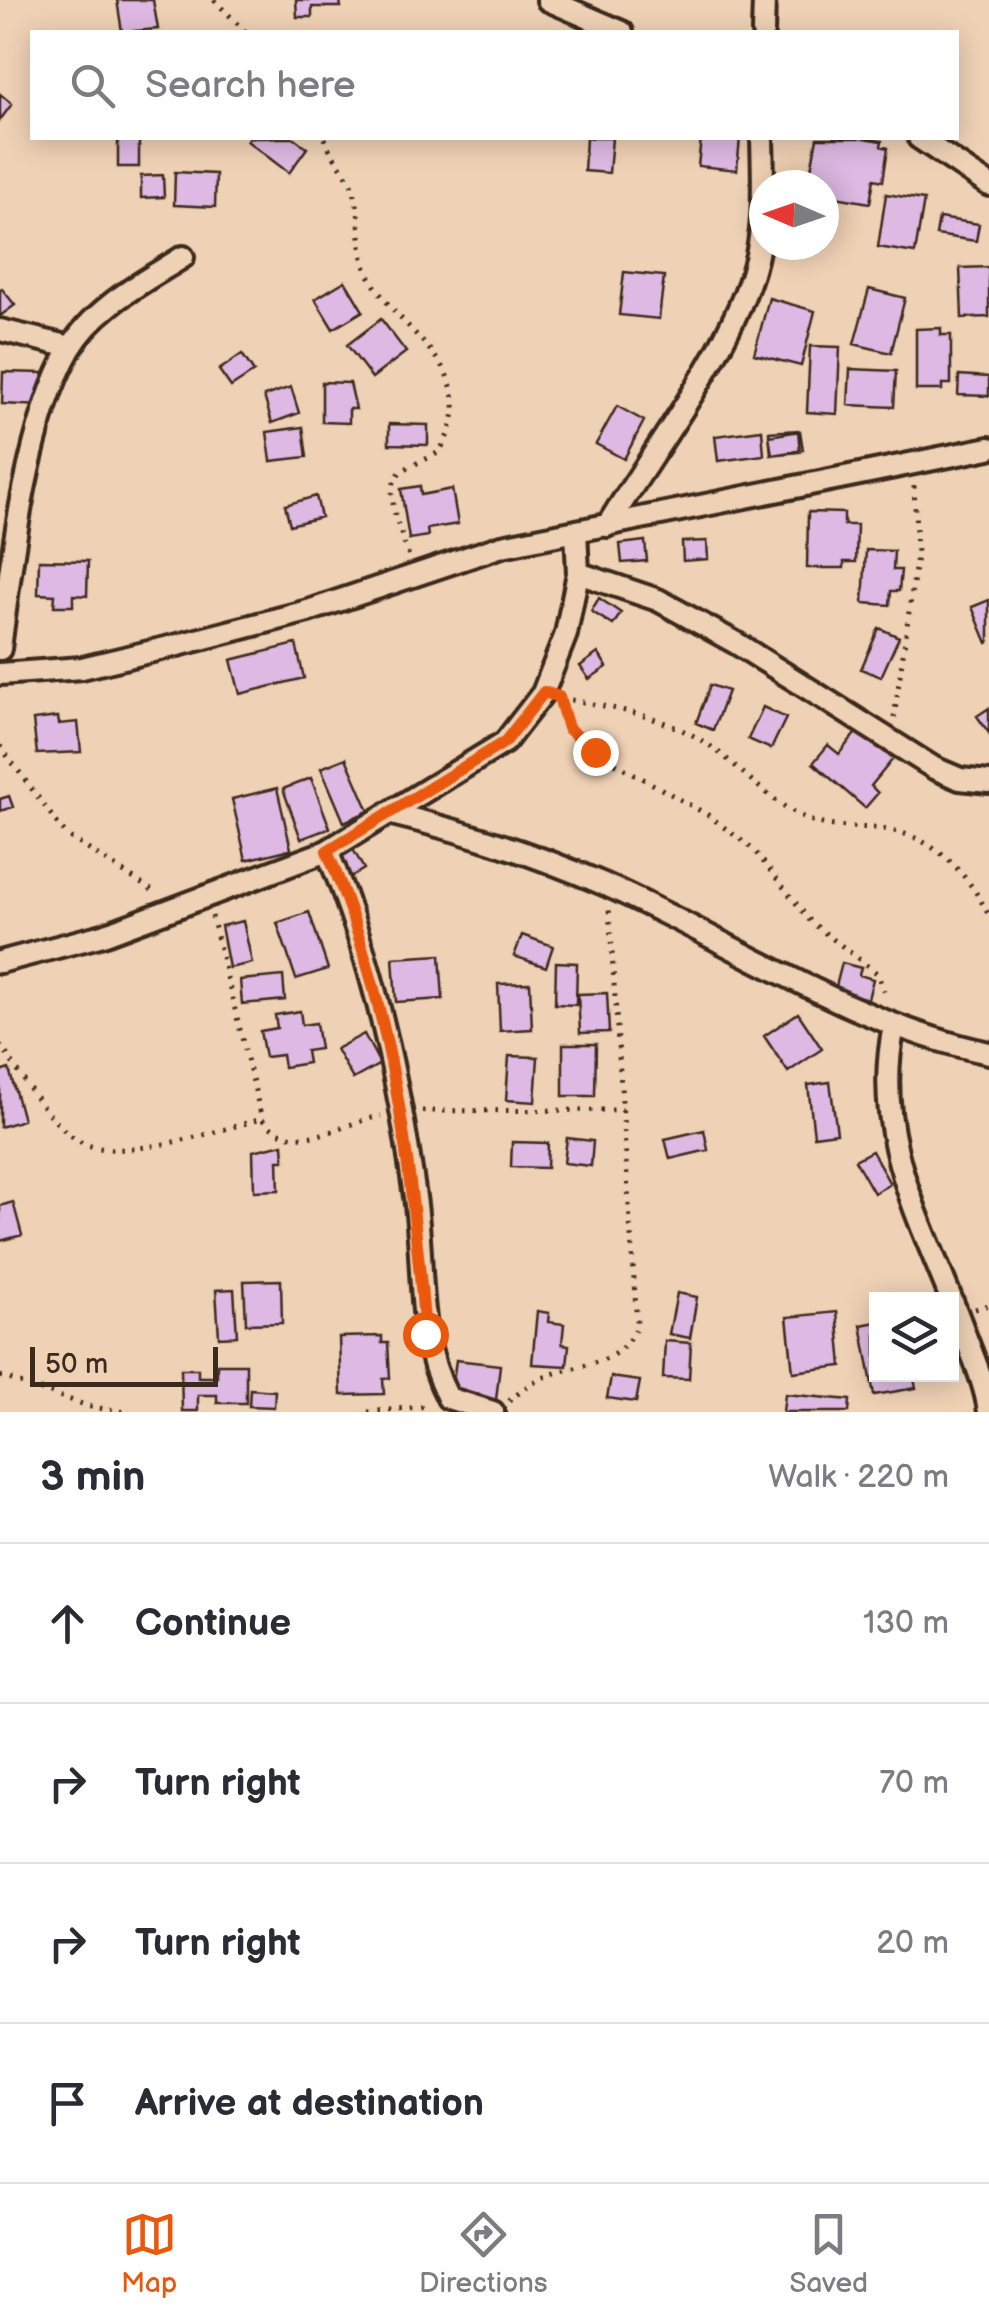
<!DOCTYPE html>
<html lang="en">
<head>
<meta charset="utf-8">
<style>
	body { margin:0; font-family:"Balsamiq Sans",sans-serif; background:#f7f7f7; color:#2b2b33 }
	.controls { position:absolute; right:30px; bottom:30px; display:grid; overflow:hidden; border-radius:0px; box-shadow:0 5px 25px #0003 }
	.controls button { width:90px; height:90px; display:grid; place-items:center; padding:0; border:0; border-bottom:2px solid #e1e1e2; background:#fff; color:#2b2b33; font:50px sans-serif }
	.compass { position:absolute; left:749px; top:170px; width:90px; height:90px; border-radius:50%; background:#fff; box-shadow:0 5px 25px #0003; rotate:272deg }
	.scale { position:absolute; left:30px; bottom:25px; width:188px; box-sizing:border-box; padding-left:10px; border:5px solid #3b2a1e; border-top:0; font-size:28px; line-height:35px; white-space:nowrap; color:#3b2a1e; -webkit-text-stroke:8px #efd1b5; paint-order:stroke }
	.stop { position:absolute; width:30px; height:30px; margin:-22px; border:8px solid #ea580c; border-radius:50%; background:#fff }
	.stop.end { background:#ea580c; border-color:#fff; box-shadow:0 2px 10px #0008 }
	.list { margin:0; padding:0; list-style:none }
	h2 { display:flex; justify-content:space-between; align-items:center; height:130px; margin:0; padding:0 40px; font-size:42px }
	h2 small { font-size:32px; font-weight:400; color:#7c7c81 }
	.list li { display:grid; grid-template-columns:65px 1fr auto; gap:30px; align-items:center; box-sizing:border-box; height:160px; padding:0 40px; border-top:2px solid #e1e1e2 }
	.list b { display:block; font-size:38px; white-space:nowrap }
	.list em { font-size:32px; font-style:normal; color:#7c7c81 }
	.icon { flex:none; width:55px; height:55px; fill:none; stroke:currentColor; stroke-width:2; stroke-linecap:round; stroke-linejoin:round }
	.map { position:relative; flex:none; width:989px; height:1412px; overflow:hidden }
	.search { position:absolute; background:#fff; box-shadow:0 5px 25px #0003; left:30px; right:30px; top:30px; height:110px; display:flex; align-items:center; gap:25px; box-sizing:border-box; padding:0 35px; border-radius:0px; color:#7c7c81; font-size:38px }
	.sheet { height:770px; background:#fff }
	nav { display:flex; justify-content:space-around; align-items:center; box-sizing:border-box; height:140px; border-top:2px solid #e1e1e2; background:#fff; font-size:28px; color:#7c7c81 }
	nav a { display:grid; justify-items:center; gap:5px }
	nav .on { color:#ea580c }
	.map>svg:first-child { display:block }
	.building { fill:#deb9e3; stroke:#3b2a1e; stroke-width:2.5 }
	.lines { fill:none; stroke-linecap:round; stroke-linejoin:round }
	.minor-casing { stroke:#3b2a1e; stroke-width:28 }
	.path { stroke:#3b2a1e; stroke-width:5; stroke-dasharray:2.5 8; stroke-linecap:butt }
	.minor { stroke:#efd1b5; stroke-width:20 }
	.route { stroke:#ea580c; stroke-width:12 }
</style>
</head>
<body>
<div class="map">
<svg width="989" height="1412" viewBox="0 0 989 1412">
	<rect width="100%" height="100%" fill="#efd1b5"/>
	<filter id="ink" filterUnits="userSpaceOnUse"><feTurbulence type="fractalNoise" baseFrequency=".01" numOctaves="2"/><feDisplacementMap in="SourceGraphic" scale="20" xChannelSelector="R" yChannelSelector="G"/><feConvolveMatrix kernelMatrix="1 2 1 2 8 2 1 2 1" color-interpolation-filters="sRGB"/></filter>
	<g filter="url(#ink)">
		<path class="building" d="M117,0H153L158,29L122,32Z
			M296,0H340L341,7H312V17H297Z
			M0,94L12,104L0,120Z
			M118,138H139V167H118Z
			M249,138H294L307,148L289,173L247,141Z
			M586,138H612L609,173L584,171Z
			M701,138H740L737,170L698,166Z
			M817,138H863L882,141L881,146L888,148L883,181L874,179L870,203L824,195V185H808Z
			M175,172L216,174L215,207L174,205Z
			M163,175L164,197L141,198V176Z
			M886,194L924,200L915,253L878,247Z
			M939,218L979,224L976,241L936,235Z
			M989,267V317L962,318L960,268Z
			M624,272L664,276L659,319L619,315Z
			M345,281L363,311L333,329L315,299Z
			M2,289L15,305L0,316V290Z
			M869,289L905,298L891,353L854,344Z
			M769,298L815,311L801,366L754,354Z
			M381,319L406,352L372,378L347,345Z
			M941,328V335H951V384H942V390H916V329Z
			M810,346L840,347L837,414L807,412Z
			M242,354L254,372L231,387L219,370Z
			M850,369L896,371L894,407L848,405Z
			M3,372L44,373L43,406L2,404Z
			M959,375L989,377V396L958,395Z
			M322,382L350,383L356,409H349V423L322,422Z
			M291,387L299,413L272,423L264,396Z
			M617,406L644,421L624,459L596,444Z
			M389,424L428,425V445L389,444Z
			M303,427L307,457L271,461L267,432Z
			M762,430L764,455L718,461L715,436Z
			M798,430L800,452L771,455L769,432Z
			M800,431L803,450L772,455L769,436Z
			M420,486L421,495L452,489L458,524L427,529L428,536L409,539L401,489Z
			M316,496L321,517L290,525L285,505Z
			M808,512L844,513V525H857L856,562H844V568H807Z
			M645,541L647,561L622,563L620,544Z
			M707,541L708,559L683,561L682,542Z
			M866,550L894,551L893,570H901L899,591H891L890,605L863,603Z
			M39,560L88,561L87,596L73,595V606H54L55,595L38,594Z
			M599,598L621,613L613,625L591,611Z
			M989,600V642L987,643L972,607Z
			M879,628L899,637L881,677L861,669Z
			M296,644L304,678L240,694L231,660Z
			M598,653L607,667L589,679L580,666Z
			M710,685L728,691L713,730L696,723Z
			M763,707L786,718L771,749L748,739Z
			M989,708V733L977,716Z
			M58,717L59,724L78,722L81,752L37,754L33,720Z
			M858,730L893,759L871,786L878,793L865,808L813,763L828,745L839,754Z
			M346,758L369,811L344,822L321,768Z
			M311,778L330,828L301,839L283,789Z
			M277,788L291,849L246,860L232,799Z
			M9,796L13,807L0,811V799Z
			M349,842L364,869L347,879L331,853Z
			M309,912L328,969L296,979L277,923Z
			M243,921L252,963L229,968L221,926Z
			M522,935L553,946L546,967L514,956Z
			M440,955L443,999L396,1002L393,958Z
			M556,962L577,963L576,1005L555,1004Z
			M842,963L861,968L859,975L873,979L868,999L835,990Z
			M283,976L285,1000L242,1004L240,980Z
			M530,983L532,1029L500,1031L498,984Z
			M607,993L609,1032L580,1033L578,994Z
			M300,1011L302,1025L316,1023L320,1049L306,1051L308,1063L284,1067L282,1055L265,1057L260,1031L277,1028L275,1015Z
			M798,1013L822,1049L788,1072L764,1036Z
			M364,1034L380,1064L353,1079L336,1049Z
			M563,1044H596L595,1096H563Z
			M509,1056L538,1057L535,1102L506,1100Z
			M9,1069L23,1120L0,1127V1072Z
			M830,1082L837,1133L814,1136L808,1085Z
			M704,1130L708,1150L670,1159L665,1139Z
			M567,1138L593,1141L591,1166L564,1163Z
			M512,1142L548,1143L547,1168L511,1167Z
			M283,1144L284,1160H278L279,1190L254,1191L253,1151Z
			M872,1151L890,1184L874,1193L855,1160Z
			M13,1202L22,1235L0,1241V1206Z
			M281,1280L282,1323L246,1324L244,1281Z
			M234,1289L237,1336L219,1337L216,1290Z
			M677,1293L697,1297L690,1338L669,1334Z
			M537,1311L549,1313L548,1322L564,1324L562,1344L569,1345L567,1366L532,1364Z
			M837,1312L842,1366L793,1372L787,1317Z
			M876,1322V1374H913L916,1388L874,1395L861,1325Z
			M382,1336V1343H388L390,1378L383,1379L384,1394L341,1395L339,1337Z
			M665,1341L691,1343L689,1379L663,1378Z
			M456,1360L500,1365L496,1400L451,1395Z
			M217,1364H246V1403H217V1395H198V1411H182L181,1369H198V1377H217Z
			M611,1377L640,1381L636,1402L607,1398Z
			M250,1389L275,1391L274,1407L249,1406Z
			M785,1394L850,1400L849,1412H783Z"/>
		<g class="lines">
			<defs>
				<path id="minor" d="M548,0L622,32
					M763,32L764,0
					M919,138L989,185
					M0,330L71,347
					M607,526C654,450 725,357 752,274C766,230 763,183 762,138
					M578,573L658,600L736,643L934,768L960,779L989,782
					M0,649C11,562 27,424 70,349C94,307 144,282 183,257
					M0,674L82,668L178,645L308,611L502,546L989,448
					M388,813C463,831 535,854 606,885C733,942 851,1024 989,1053
					M327,851C374,962 398,1078 415,1197C425,1266 415,1335 448,1398L493,1412
					M0,962L103,935L327,851L505,742L543,693L566,634L578,573L576,531
					M894,1026C869,1143 929,1232 966,1338C975,1362 986,1387 989,1412"/>
			</defs>
			<use href="#minor" class="minor-casing"/>
			<path class="path" d="M214,0L246,32
				M325,138C330,156 344,168 351,184C363,210 356,241 366,268C390,332 492,366 439,452C428,459 413,464 402,471C379,489 403,535 409,557
				M561,698C612,708 669,716 713,748C746,772 773,806 812,821C837,830 863,825 888,830C935,837 970,876 989,916
				M561,705L567,729L595,752L708,815L754,850L811,922L878,974L885,996
				M894,718L917,555L914,486
				M0,746L66,835L156,893
				M212,916L262,1119C297,1158 339,1123 381,1116
				M0,1045C23,1076 46,1121 79,1141C118,1165 218,1130 261,1119
				M422,1111L623,1110
				M975,1309L989,1305
				M0,1376L91,1407L127,1412
				M509,1401C519,1393 530,1383 542,1378C581,1361 618,1370 637,1325L609,908
				M368,1412L427,1406"/>
			<use href="#minor" class="minor"/>
		</g>
	</g>
	<g class="lines" filter="url(#ink)">
		<path class="route" d="M425,1334C412,1168 393,1005 327,851L505,742L544,692L559,697L568,728L595,752"/>
	</g>
</svg>
<div class="controls">
<button><svg class="icon" aria-label="layers" viewBox="0 0 24 24"><path d="M12 4l9 5-9 5-9-5zM3 14l9 5 9-5"/></svg></button>
</div>
<svg class="compass" viewBox="-18 -18 36 36"><path d="M0-13l5 13h-10z" fill="#e53935"/><path d="M0 13l5-13h-10z" fill="#7c7c81"/></svg>
<div class="scale">50 m</div>
<div class="stop" style="left:425px;top:1334px"></div>
<div class="stop end" style="left:595px;top:752px"></div>
<div class="search"><svg class="icon" aria-label="search" viewBox="0 0 24 24"><circle cx="10" cy="10" r="6"/><path d="M15 15l6 6"/></svg>Search here</div>
</div>
<section class="sheet">
<h2>3 min<small>Walk · 220 m</small></h2>
<ul class="list">
<li><svg class="icon" aria-label="ahead" viewBox="0 0 24 24"><path d="M12 20V5M6 11l6-6 6 6"/></svg><div><b>Continue</b></div><em>130 m</em></li>
<li><svg class="icon" aria-label="right" viewBox="0 0 24 24"><path d="M7 20v-9h11M14 6l5 5-5 5"/></svg><div><b>Turn right</b></div><em>70 m</em></li>
<li><svg class="icon" aria-label="right" viewBox="0 0 24 24"><path d="M7 20v-9h11M14 6l5 5-5 5"/></svg><div><b>Turn right</b></div><em>20 m</em></li>
<li><svg class="icon" aria-label="arrive" viewBox="0 0 24 24"><path d="M6 21V4h12l-3 4 3 4H6"/></svg><div><b>Arrive at destination</b></div></li>
</ul>
</section>
<nav>
<a class="on"><svg class="icon" aria-label="map" viewBox="0 0 24 24"><path d="M3 6l6-2 6 2 6-2v14l-6 2-6-2-6 2zM9 4v14M15 6v14"/></svg>Map</a>
<a><svg class="icon" aria-label="directions" viewBox="0 0 24 24"><path d="M12 3l9 9-9 9-9-9zM9 14v-3h6M13 9l2 2-2 2"/></svg>Directions</a>
<a><svg class="icon" aria-label="saved" viewBox="0 0 24 24"><path d="M7 4h10v16l-5-4-5 4z"/></svg>Saved</a>
</nav>
</body>
</html>
